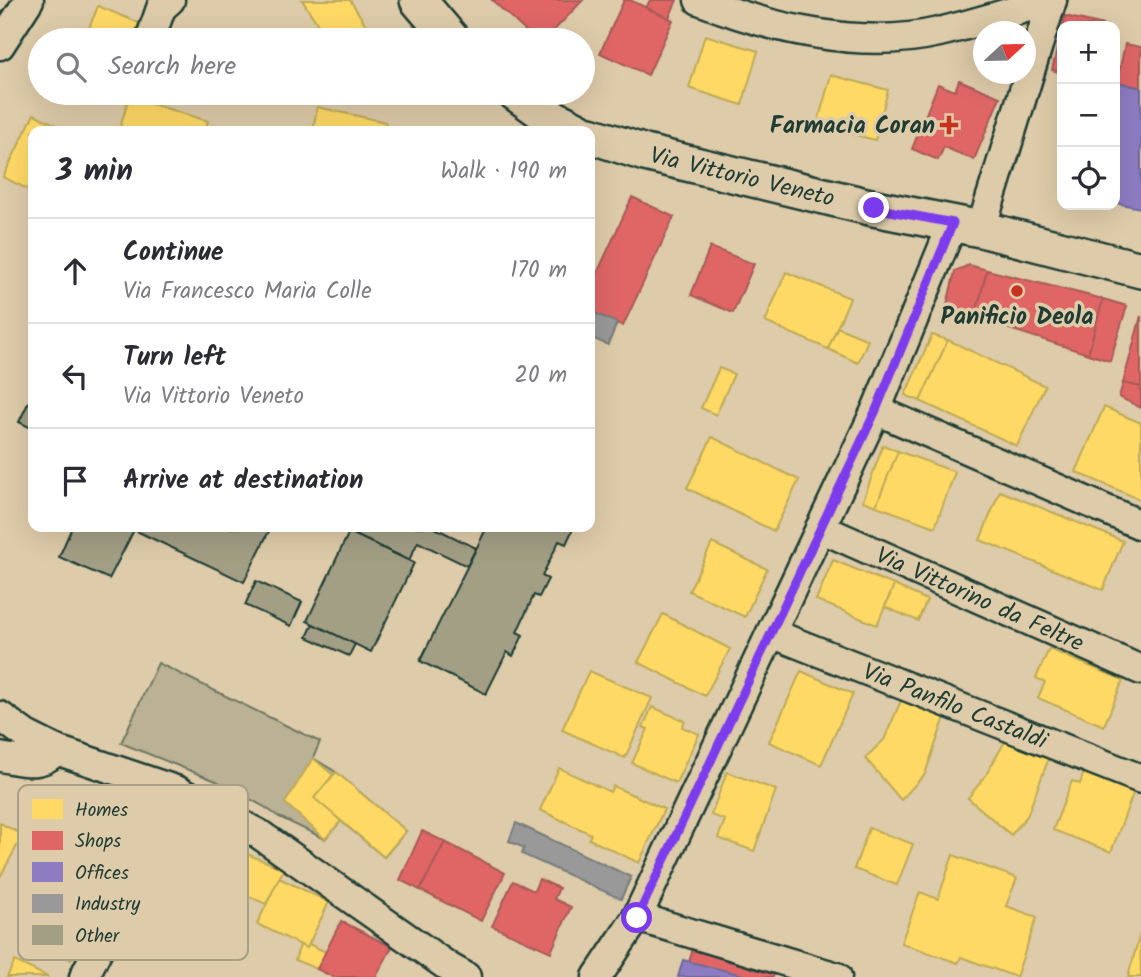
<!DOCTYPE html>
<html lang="en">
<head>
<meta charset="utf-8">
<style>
	body { margin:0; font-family:Kalam,sans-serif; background:#f2f2f3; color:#2b2b33 }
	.controls { position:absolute; right:21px; top:21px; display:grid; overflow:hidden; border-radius:14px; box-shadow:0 7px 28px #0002 }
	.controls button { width:63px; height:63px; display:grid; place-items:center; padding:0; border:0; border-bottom:2px solid #e1e1e2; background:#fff; color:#2b2b33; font:35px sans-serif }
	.compass { position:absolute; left:973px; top:21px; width:63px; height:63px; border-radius:50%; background:#fff; box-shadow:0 7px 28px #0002; rotate:68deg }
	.stop { position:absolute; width:21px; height:21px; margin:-16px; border:5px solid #7c3aed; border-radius:50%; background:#fff }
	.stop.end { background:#7c3aed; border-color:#fff; box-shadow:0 2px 7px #0008 }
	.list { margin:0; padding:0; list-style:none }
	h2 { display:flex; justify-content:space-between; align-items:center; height:91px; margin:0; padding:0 28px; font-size:30px }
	h2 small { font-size:23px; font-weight:400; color:#7c7c81 }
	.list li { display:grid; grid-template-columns:46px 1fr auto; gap:21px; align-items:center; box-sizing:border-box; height:105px; padding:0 28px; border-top:2px solid #e1e1e2 }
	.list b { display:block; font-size:26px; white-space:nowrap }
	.list p { margin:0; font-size:23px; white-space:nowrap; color:#7c7c81 }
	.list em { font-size:23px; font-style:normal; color:#7c7c81 }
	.icon { flex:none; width:38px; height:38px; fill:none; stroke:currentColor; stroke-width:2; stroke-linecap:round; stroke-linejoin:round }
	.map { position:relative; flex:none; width:1141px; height:977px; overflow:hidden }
	.search { position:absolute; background:#fff; box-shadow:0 7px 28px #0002; left:28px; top:28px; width:567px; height:77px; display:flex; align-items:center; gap:18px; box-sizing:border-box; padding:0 24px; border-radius:38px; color:#7c7c81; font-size:26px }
	.panel { position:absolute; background:#fff; box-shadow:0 7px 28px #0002; left:28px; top:126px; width:567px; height:406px; border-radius:14px }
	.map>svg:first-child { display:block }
	.green { fill:#bbb194; stroke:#6d7764; stroke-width:2 }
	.homes { fill:#ffd966; stroke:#bcaa57; stroke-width:2 }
	.shops { fill:#e06666; stroke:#a65a57; stroke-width:2 }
	.offices { fill:#8e7cc3; stroke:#6d6998; stroke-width:2 }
	.industry { fill:#999; stroke:#747d7b; stroke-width:2 }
	.building { fill:#a39f85; stroke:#1f3d34; stroke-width:2 }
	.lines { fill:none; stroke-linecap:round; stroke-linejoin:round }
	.minor-casing { stroke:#1f3d34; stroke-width:33 }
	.major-casing { stroke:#1f3d34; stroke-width:40 }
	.minor { stroke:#decba9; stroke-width:28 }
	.major { stroke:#decba9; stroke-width:35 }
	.route { stroke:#7c3aed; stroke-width:9 }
	.poi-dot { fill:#c8321e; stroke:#decba9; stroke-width:2.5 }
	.labels { text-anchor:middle; stroke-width:7; stroke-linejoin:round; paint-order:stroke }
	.poi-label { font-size:24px; font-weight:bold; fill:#1f3d34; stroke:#decba9; text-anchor:end }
	.street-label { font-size:24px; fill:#1f3d34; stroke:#decba9 }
	.key { fill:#decba9; stroke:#a5a086; stroke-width:2 }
	.key-label { font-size:19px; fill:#1f3d34 }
</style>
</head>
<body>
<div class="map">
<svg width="1141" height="977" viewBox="0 0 1141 977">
	<rect width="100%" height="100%" fill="#decba9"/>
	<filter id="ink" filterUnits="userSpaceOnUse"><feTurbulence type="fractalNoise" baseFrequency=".0143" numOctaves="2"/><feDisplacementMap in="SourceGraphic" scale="14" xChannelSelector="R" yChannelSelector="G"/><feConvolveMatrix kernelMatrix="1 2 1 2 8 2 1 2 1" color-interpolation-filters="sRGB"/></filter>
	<g filter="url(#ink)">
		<path class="green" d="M158,663L320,742L313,758L336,772L406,831L384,857L341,821L325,839L279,817L263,806L216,781L121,743Z"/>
		<path class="homes" d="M302,0H350L371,33L365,37L366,40H328Z
			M98,6L139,23L131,40H84Z
			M705,35L758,51L742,105L689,88Z
			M831,75L888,90L875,140L817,125Z
			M129,97L208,121L205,131H119Z
			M317,107L385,122L390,131H313Z
			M34,114L68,131H33V192L3,177Z
			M786,272L850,298L828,349L765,322Z
			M837,327L868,340L858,363L828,349Z
			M932,335L948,340L920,401L905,395Z
			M948,340L1045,386L1017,446L920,401Z
			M719,368L734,374L716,415L701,408Z
			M1104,407L1141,423V500L1076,472Z
			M712,437L799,480L774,531L687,488Z
			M883,445L898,451L876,506L863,501Z
			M898,451L955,472L935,527L876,506Z
			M1000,491L1123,541L1103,590L980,540Z
			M712,543L767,569L745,617L689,591Z
			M833,560L894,585L877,625L816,600Z
			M894,585L927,600L918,621L885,607Z
			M663,614L730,649L705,696L638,662Z
			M1049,649L1123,680L1104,726L1038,698L1045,682L1036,678Z
			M589,671L652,698L625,758L562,730Z
			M801,671L853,694L821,765L769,742Z
			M903,696L946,714L925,774L901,800L865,758L884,740Z
			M652,707L685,721L682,727L699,734L676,783L632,763L648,729L643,727Z
			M1007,738L1050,755L1027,816L1011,835L968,798L986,775Z
			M313,758L333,775L314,798L341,821L325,839L285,803Z
			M559,768L610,792L613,786L664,809L639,863L589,839L591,834L540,810Z
			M336,772L406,831L384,857L314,798Z
			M727,772L776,790L754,851L718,838L725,820L711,815Z
			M1084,772L1134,791L1111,852L1053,830L1072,781L1080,784Z
			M102,784L148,807L71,960L25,937Z
			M0,823L23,835L0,877Z
			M869,828L913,844L897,885L854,869Z
			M242,852L284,869L266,904L226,886Z
			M953,855L1017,878L1006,906L1037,917L1016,977L961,957L958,963L901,943L920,892L938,899Z
			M279,878L329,902L307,948L257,924Z
			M1140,934L1141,977H1128Z
			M309,944L326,952L317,969L295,960L300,945L307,948Z
			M15,961L48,977H7Z"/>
		<path class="shops" d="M492,0H583L545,40H535Z
			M624,0H630L673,20L648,75L600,53Z
			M650,0H677L669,18L646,8Z
			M1065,16L1108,26H1063Z
			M1062,28V73L1052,70Z
			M1125,44L1141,47V88L1117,82Z
			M959,80L1000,97L974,160L944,147L938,160L912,149L938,84L955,91Z
			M632,197L674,217L623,326L590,311V289Z
			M710,247L754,264L733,313L691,295Z
			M969,265L987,270L975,318L946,309L955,271Z
			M987,270L1103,299L1088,354L975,318Z
			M1103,299L1127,306L1110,361L1088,354Z
			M1141,316V387L1123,383Z
			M1123,383L1141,387V408L1119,397Z
			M422,831L445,842L420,890L400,880Z
			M445,842L505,873L481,921L420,890Z
			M539,879L559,888L554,899L571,907L551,952L492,926L513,881L534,891Z
			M341,921L392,947L376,977H333L317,969Z
			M694,945L775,970L773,977H746L689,962Z"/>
		<path class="offices" d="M1117,82L1141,88V208L1115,203V94Z
			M683,960L747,976L746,977H678Z"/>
		<path class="industry" d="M590,311L617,323L608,345L590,337Z
			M516,823L631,877L621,899L522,854L524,848L509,841Z"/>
		<path class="building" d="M33,393V429L19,422Z
			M72,527H128L134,530L109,579L59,557Z
			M128,527L223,528L271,527L244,582Z
			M357,527H433L476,548L467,566L418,542L409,560L353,534Z
			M487,527H574L566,544L559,541L542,576L548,579L539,597L534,595L517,632L523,635L513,656L507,652L486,694L420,661Z
			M349,532L414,563L371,652L307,621Z
			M256,581L302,602L291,626L245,605Z
			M313,624L355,644L349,656L307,637Z"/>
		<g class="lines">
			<defs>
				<g id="minor">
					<path d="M699,0C771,29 862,50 939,32C977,23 1014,11 1052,0"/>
					<path d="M150,40L161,8L170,0"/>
					<path d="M0,45L29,0"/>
					<path d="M981,229L1052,0"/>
					<path d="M876,410L1141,525"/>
					<path id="s1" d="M820,528L1141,670"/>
					<path id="s2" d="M771,633L1141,779"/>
					<path d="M0,716L26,735L56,750L178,791L259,834L450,968L466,977"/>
					<path d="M0,757C20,760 41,768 56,750"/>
					<path d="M637,917L837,977"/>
					<path d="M84,977L178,791"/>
					<path d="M597,977L637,917L876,410L953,223"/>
				</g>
				<g id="major">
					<path d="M418,0L452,40"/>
					<path d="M516,93L544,113L579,131"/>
					<path id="s3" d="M590,135L645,153L874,208L981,229L1141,270"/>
				</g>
			</defs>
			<use href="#minor" class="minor-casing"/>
			<use href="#major" class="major-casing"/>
			<use href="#minor" class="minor"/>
			<use href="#major" class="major"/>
		</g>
	</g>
	<g class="lines" filter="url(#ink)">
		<path class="route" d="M637,918L876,410L953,223L874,208"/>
	</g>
	<g class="poi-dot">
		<path d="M945.5 114.5h7v7h7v7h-7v7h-7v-7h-7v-7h7z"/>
		<circle cx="1017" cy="291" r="7"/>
	</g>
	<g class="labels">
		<g class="poi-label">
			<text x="935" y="133">Farmacia Coran</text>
			<text x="1017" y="324" text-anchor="middle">Panificio Deola</text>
		</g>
		<g class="street-label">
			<text dy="8" stroke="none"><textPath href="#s3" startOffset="158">Via Vittorio Veneto</textPath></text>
			<text dy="8" stroke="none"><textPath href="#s1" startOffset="175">Via Vittorino da Feltre</textPath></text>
			<text dy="8" stroke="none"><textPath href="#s2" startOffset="198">Via Panfilo Castaldi</textPath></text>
		</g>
	</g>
	<rect x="18" y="785" width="230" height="175" rx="10" class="key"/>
	<rect x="32" y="799" width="31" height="20" fill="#ffd966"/>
	<rect x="32" y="831" width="31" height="19" fill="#e06666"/>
	<rect x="32" y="862" width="31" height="20" fill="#8e7cc3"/>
	<rect x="32" y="894" width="31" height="19" fill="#999"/>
	<rect x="32" y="925" width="31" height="20" fill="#a39f85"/>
	<g class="key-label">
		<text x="75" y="816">Homes</text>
		<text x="75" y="847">Shops</text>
		<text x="75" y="879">Offices</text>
		<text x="75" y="910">Industry</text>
		<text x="75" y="942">Other</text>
	</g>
</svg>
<div class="controls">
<button>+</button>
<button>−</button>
<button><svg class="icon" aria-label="locate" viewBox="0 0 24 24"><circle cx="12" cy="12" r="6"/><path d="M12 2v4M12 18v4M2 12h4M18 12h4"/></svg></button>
</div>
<svg class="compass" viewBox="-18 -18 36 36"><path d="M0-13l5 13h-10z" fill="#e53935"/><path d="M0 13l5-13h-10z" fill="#7c7c81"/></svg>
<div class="stop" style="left:637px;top:918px"></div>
<div class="stop end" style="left:874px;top:208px"></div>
<div class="search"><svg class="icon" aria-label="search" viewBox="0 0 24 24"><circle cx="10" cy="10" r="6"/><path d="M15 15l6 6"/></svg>Search here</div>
<section class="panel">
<h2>3 min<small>Walk · 190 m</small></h2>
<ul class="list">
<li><svg class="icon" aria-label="ahead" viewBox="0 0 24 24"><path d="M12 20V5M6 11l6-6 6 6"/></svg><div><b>Continue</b><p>Via Francesco Maria Colle</p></div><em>170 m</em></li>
<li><svg class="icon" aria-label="left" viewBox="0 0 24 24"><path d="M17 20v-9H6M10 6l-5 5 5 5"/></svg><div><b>Turn left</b><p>Via Vittorio Veneto</p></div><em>20 m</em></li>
<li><svg class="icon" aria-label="arrive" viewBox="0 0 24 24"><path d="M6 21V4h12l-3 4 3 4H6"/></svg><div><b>Arrive at destination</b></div></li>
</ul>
</section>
</div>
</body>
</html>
